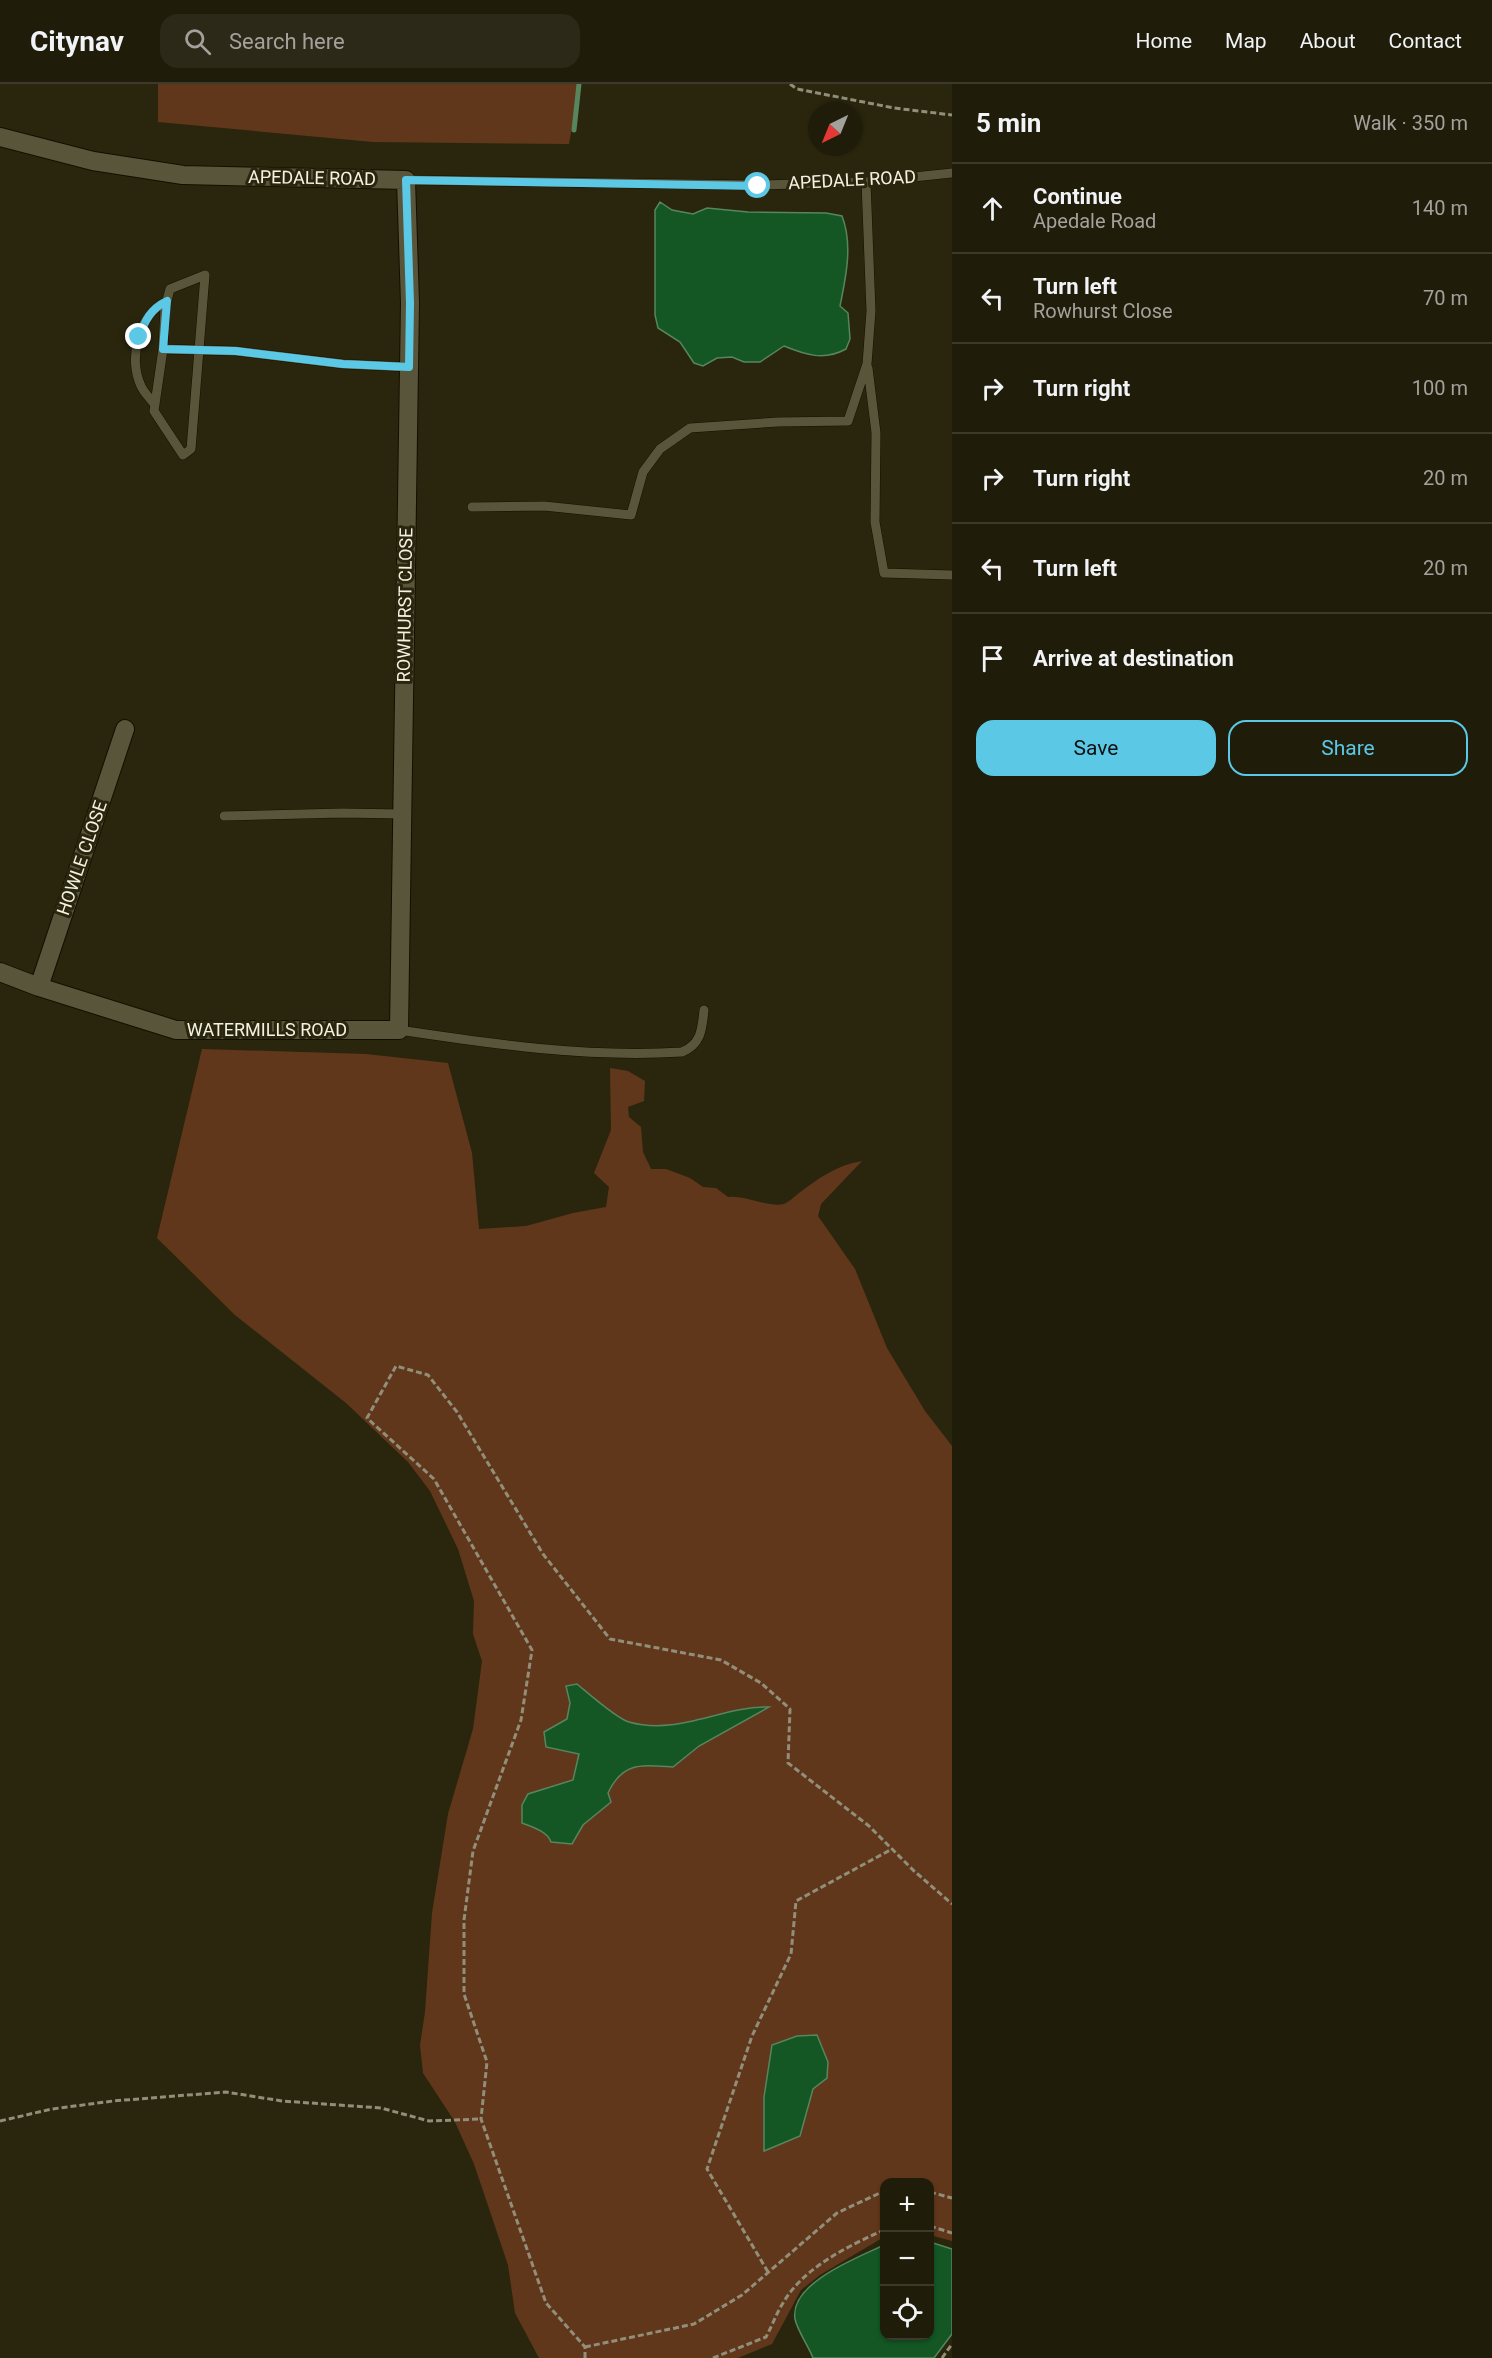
<!DOCTYPE html>
<html lang="en">
<head>
<meta charset="utf-8">
<style>
	body { margin:0; font-family:Roboto,sans-serif; background:#2d2918; color:#f1f3f6 }
	.controls { position:absolute; right:18px; bottom:18px; display:grid; overflow:hidden; border-radius:12px; box-shadow:0 2px 4px #0004 }
	.controls button { width:54px; height:54px; display:grid; place-items:center; padding:0; border:0; border-bottom:2px solid #3d3a2b; background:#201c0a; color:#f1f3f6; font:30px sans-serif }
	.compass { position:absolute; left:808px; top:18px; width:54px; height:54px; border-radius:50%; background:#201c0a; box-shadow:0 2px 4px #0004; rotate:223deg }
	.stop { position:absolute; width:18px; height:18px; margin:-14px; border:4px solid #5bc8e6; border-radius:50%; background:#fff }
	.stop.end { background:#5bc8e6; border-color:#fff; box-shadow:0 2px 6px #0008 }
	.list { margin:0; padding:0; list-style:none }
	h2 { display:flex; justify-content:space-between; align-items:center; height:78px; margin:0; padding:0 24px; font-size:26px }
	h2 small { font-size:20px; font-weight:400; color:#a2a19c }
	.list li { display:grid; grid-template-columns:39px 1fr auto; gap:18px; align-items:center; box-sizing:border-box; height:90px; padding:0 24px; border-top:2px solid #3d3a2b }
	.list b { display:block; font-size:22px; white-space:nowrap }
	.list p { margin:0; font-size:20px; white-space:nowrap; color:#a2a19c }
	.list em { font-size:20px; font-style:normal; color:#a2a19c }
	.actions { display:flex; gap:12px; padding:18px 24px }
	.actions a { flex:1; padding:14px 0; border:2px solid #5bc8e6; border-radius:18px; text-align:center; font-size:21px; color:#5bc8e6 }
	.actions .main { background:#5bc8e6; color:#111 }
	.icon { flex:none; width:33px; height:33px; fill:none; stroke:currentColor; stroke-width:2; stroke-linecap:round; stroke-linejoin:round }
	.map { position:relative; flex:none; width:952px; height:2274px; overflow:hidden }
	header { display:flex; align-items:center; gap:36px; box-sizing:border-box; height:84px; padding:0 30px; background:#201c0a; border-bottom:2px solid #3d3a2b }
	header strong { font-size:28px }
	nav { display:flex; gap:33px; margin-inline-start:auto; font-size:21px }
	.search { width:420px; height:54px; background:#2d2918; display:flex; align-items:center; gap:15px; box-sizing:border-box; padding:0 21px; border-radius:18px; color:#a2a19c; font-size:22px }
	main { display:flex }
	aside { flex:1; background:#201c0a }
	.map>svg:first-child { display:block }
	.green { fill:#61371b }
	.water { fill:#145725; stroke:#57855e; stroke-width:1.5 }
	.lines { fill:none; stroke-linecap:round; stroke-linejoin:round }
	.stream { stroke:#57855e; stroke-width:5 }
	.service-casing { stroke:#130f00; stroke-width:10 }
	.minor-casing { stroke:#130f00; stroke-width:20 }
	.path { stroke:#918e7a; stroke-width:3; stroke-dasharray:6 3; stroke-linecap:butt }
	.service { stroke:#59553b; stroke-width:9 }
	.minor { stroke:#59553b; stroke-width:18 }
	.route { stroke:#5bc8e6; stroke-width:8 }
	.labels { text-anchor:middle; stroke-width:6; stroke-linejoin:round; paint-order:stroke }
	.street-label { font-size:18px; fill:#f3f1e2; stroke:#2a260d }
</style>
</head>
<body>
<header>
<strong>Citynav</strong>
<div class="search"><svg class="icon" aria-label="search" viewBox="0 0 24 24"><circle cx="10" cy="10" r="6"/><path d="M15 15l6 6"/></svg>Search here</div>
<nav><a>Home</a><a>Map</a><a>About</a><a>Contact</a></nav>
</header>
<main>
<div class="map">
<svg width="952" height="2274" viewBox="0 0 952 2274">
	<rect width="100%" height="100%" fill="#2a260d"/>
	<path class="green" d="M158,0H580L569,60L373,58L158,38Z
		M202,965L366,970L448,979L472,1069L479,1145L526,1142L573,1129L606,1123L609,1103L594,1089L611,1046L610,984L628,987L645,997L644,1017L628,1023L629,1033L641,1043L643,1068L651,1085H666L690,1094L703,1103L716,1104L728,1113C746,1111 768,1124 784,1120C789,1118 795,1112 799,1109C819,1094 837,1081 862,1077L821,1120L818,1132L855,1185L887,1264L925,1327L952,1362V2157L930,2151V2098H884V2153L820,2191L801,2206L772,2260L738,2274H539L515,2229L508,2181L474,2080L455,2038L423,1989L420,1961L425,1928L432,1829L448,1730L473,1645L482,1577L473,1550L474,1517L458,1465L430,1407L408,1378L346,1319L235,1231L157,1154Z"/>
	<path class="water" d="M660,118L672,126L693,130L707,124L748,128L826,129L842,132C853,160 846,193 840,222L848,229L850,255L846,265C824,277 806,271 784,262L760,278H744L732,273L717,274L703,282L694,279L680,258L658,244L655,231V126Z
		M577,1600C588,1609 617,1635 629,1638C678,1652 721,1622 769,1623L699,1662L673,1683C642,1681 623,1677 608,1709L611,1718L583,1741L572,1760L551,1758C547,1747 532,1743 522,1739V1721L528,1710L573,1696L579,1670L546,1663L544,1648L567,1635L570,1619L566,1602Z
		M817,1951L828,1978L827,1994L813,2005L800,2052L764,2067V2013L772,1961L797,1952Z
		M930,2158L952,2165V2250L934,2274H813C809,2263 797,2246 795,2235C789,2199 859,2173 884,2161V2252H930Z"/>
	<g class="lines">
		<path class="stream" d="M574,46L579,0"/>
		<defs>
			<path id="service" d="M406,96L758,101L866,98L952,89
				M205,191L191,365L183,371L154,327L163,265L165,224L170,205Z
				M163,265L236,267L343,280L409,283
				M868,284L876,349L875,438L884,489L952,491
				M155,321C151,315 144,309 141,302C128,275 138,231 167,217
				M472,423L544,422L631,431L643,388L660,365L690,344L778,338L848,337L867,280L871,227L866,98
				M224,732L342,729L402,730
				M399,946C492,960 587,974 682,968C701,960 702,946 704,926"/>
			<path id="minor" d="M0,53L93,77L183,91L406,96L410,219L399,946H176L39,903L0,888
				M39,903L125,645"/>
		</defs>
		<use href="#service" class="service-casing"/>
		<use href="#minor" class="minor-casing"/>
		<path class="path" d="M790,0L797,5L894,24L952,31
			M0,2037L52,2025L113,2017L226,2008L282,2017L381,2024L429,2037L481,2035
			M930,2108L952,2114
			M930,2142L952,2149
			M768,2188L707,2085L752,1952L791,1870L796,1817L892,1765
			M585,2263L694,2240L742,2211L837,2129L884,2107
			M585,2274V2263L546,2219L481,2035L487,1978L464,1910V1836L473,1767L521,1636L532,1566L434,1395L367,1334L396,1282L428,1291L457,1328L543,1470L610,1555L721,1576L761,1599L790,1625L788,1679L869,1742L913,1786L952,1820
			M713,2274L766,2253C772,2242 776,2230 783,2219C803,2184 848,2162 884,2146
			M942,2274L952,2260"/>
		<use href="#service" class="service"/>
		<use href="#minor" class="minor"/>
	</g>
	<g class="lines">
		<path class="route" d="M139,253C145,237 150,225 167,217L163,265L236,267L343,280L409,283L410,219L406,96L758,102"/>
	</g>
	<g class="labels">
		<g class="street-label">
			<text transform="translate(312 94) rotate(1)" y="6">APEDALE ROAD</text>
			<text transform="translate(852 96) rotate(-3)" y="6">APEDALE ROAD</text>
			<text transform="translate(405 521) rotate(-89)" y="6">ROWHURST CLOSE</text>
			<text transform="translate(82 774) rotate(-71)" y="6">HOWLE CLOSE</text>
			<text x="267" y="952">WATERMILLS ROAD</text>
		</g>
	</g>
</svg>
<div class="controls">
<button>+</button>
<button>−</button>
<button><svg class="icon" aria-label="locate" viewBox="0 0 24 24"><circle cx="12" cy="12" r="6"/><path d="M12 2v4M12 18v4M2 12h4M18 12h4"/></svg></button>
</div>
<svg class="compass" viewBox="-18 -18 36 36"><path d="M0-13l5 13h-10z" fill="#e53935"/><path d="M0 13l5-13h-10z" fill="#a2a19c"/></svg>
<div class="stop" style="left:758px;top:102px"></div>
<div class="stop end" style="left:139px;top:253px"></div>
</div>
<aside>
<h2>5 min<small>Walk · 350 m</small></h2>
<ul class="list">
<li><svg class="icon" aria-label="ahead" viewBox="0 0 24 24"><path d="M12 20V5M6 11l6-6 6 6"/></svg><div><b>Continue</b><p>Apedale Road</p></div><em>140 m</em></li>
<li><svg class="icon" aria-label="left" viewBox="0 0 24 24"><path d="M17 20v-9H6M10 6l-5 5 5 5"/></svg><div><b>Turn left</b><p>Rowhurst Close</p></div><em>70 m</em></li>
<li><svg class="icon" aria-label="right" viewBox="0 0 24 24"><path d="M7 20v-9h11M14 6l5 5-5 5"/></svg><div><b>Turn right</b></div><em>100 m</em></li>
<li><svg class="icon" aria-label="right" viewBox="0 0 24 24"><path d="M7 20v-9h11M14 6l5 5-5 5"/></svg><div><b>Turn right</b></div><em>20 m</em></li>
<li><svg class="icon" aria-label="left" viewBox="0 0 24 24"><path d="M17 20v-9H6M10 6l-5 5 5 5"/></svg><div><b>Turn left</b></div><em>20 m</em></li>
<li><svg class="icon" aria-label="arrive" viewBox="0 0 24 24"><path d="M6 21V4h12l-3 4 3 4H6"/></svg><div><b>Arrive at destination</b></div></li>
</ul>
<div class="actions"><a class="main">Save</a><a>Share</a></div>
</aside>
</main>
</body>
</html>
